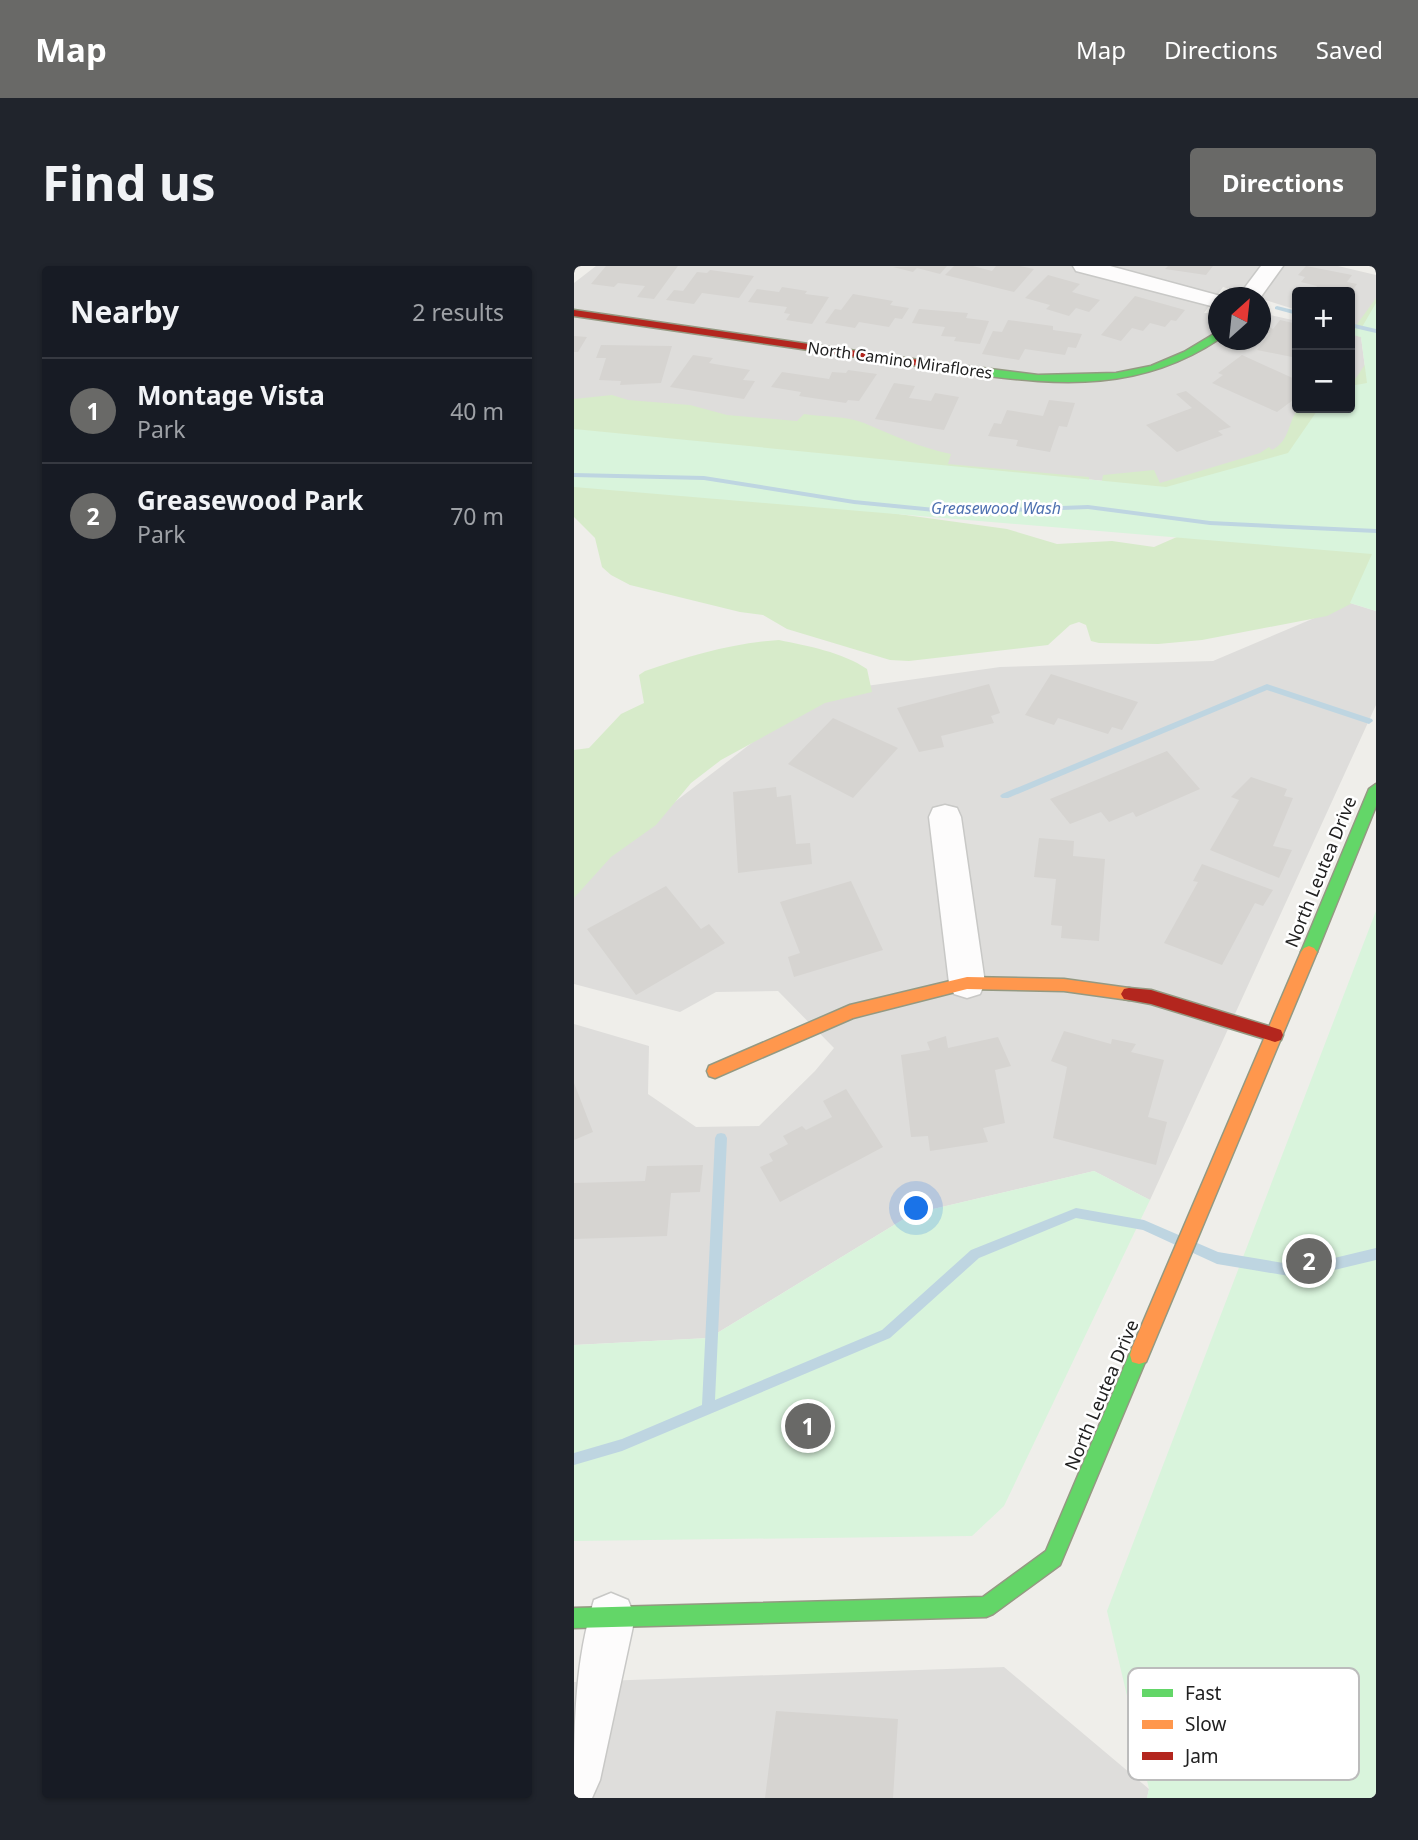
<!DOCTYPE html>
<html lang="en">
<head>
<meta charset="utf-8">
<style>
	body { margin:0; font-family:"Noto Sans",sans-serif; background:#20242c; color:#f1f3f6 }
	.controls { position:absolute; right:21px; top:21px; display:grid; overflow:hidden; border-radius:7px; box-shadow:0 2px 5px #0004 }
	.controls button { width:63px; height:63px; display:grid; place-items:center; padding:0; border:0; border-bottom:2px solid #363941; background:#171b24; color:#f1f3f6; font:35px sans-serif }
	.compass { position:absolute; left:634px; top:21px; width:63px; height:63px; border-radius:50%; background:#171b24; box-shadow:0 2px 5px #0004; rotate:27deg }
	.you { position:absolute; left:343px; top:943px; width:24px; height:24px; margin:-18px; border:5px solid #fff; border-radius:50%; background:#1a73e8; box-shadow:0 0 0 10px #1a73e833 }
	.badge { display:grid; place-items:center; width:46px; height:46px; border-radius:50%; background:#696967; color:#fff; font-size:23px; font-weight:700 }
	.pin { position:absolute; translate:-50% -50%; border:4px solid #fff; box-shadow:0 2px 7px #0006 }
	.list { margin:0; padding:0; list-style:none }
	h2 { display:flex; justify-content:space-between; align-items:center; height:91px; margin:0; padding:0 28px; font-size:30px }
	h2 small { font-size:23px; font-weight:400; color:#9ea1a6 }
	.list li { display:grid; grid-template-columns:46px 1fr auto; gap:21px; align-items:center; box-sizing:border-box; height:105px; padding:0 28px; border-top:2px solid #363941 }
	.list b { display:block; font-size:26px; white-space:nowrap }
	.list p { margin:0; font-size:23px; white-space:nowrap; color:#9ea1a6 }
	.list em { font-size:23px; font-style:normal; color:#9ea1a6 }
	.map { position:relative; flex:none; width:802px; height:1532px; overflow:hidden; border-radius:7px }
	header { display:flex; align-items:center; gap:42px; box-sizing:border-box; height:98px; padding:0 35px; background:#696967; color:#fff }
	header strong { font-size:33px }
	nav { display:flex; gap:38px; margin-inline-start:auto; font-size:24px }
	.intro { display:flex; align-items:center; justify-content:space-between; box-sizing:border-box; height:168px; padding:0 42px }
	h1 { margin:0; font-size:49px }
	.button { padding:18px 32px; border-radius:7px; background:#696967; color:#fff; font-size:24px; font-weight:700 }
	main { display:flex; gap:42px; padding:0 42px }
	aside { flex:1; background:#171b24; border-radius:7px; box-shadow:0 2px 5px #0004 }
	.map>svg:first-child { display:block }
	.residential { fill:#dedddb }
	.grass { fill:#d7ebca }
	.park { fill:#d9f4dc }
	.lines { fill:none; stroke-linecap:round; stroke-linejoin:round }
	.stream { fill:#bed5e1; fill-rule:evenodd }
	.building { fill:#d6d4d1 }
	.street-casing { stroke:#c8c8c6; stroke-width:3 }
	.fast-casing { stroke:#949982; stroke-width:3 }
	.slow-casing { stroke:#949982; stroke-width:3 }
	.jam-casing { stroke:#949982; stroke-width:3 }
	.street { fill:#fdfcfc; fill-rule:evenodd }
	.fast { fill:#63d668; fill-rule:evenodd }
	.slow { fill:#ff974d; fill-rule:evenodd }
	.jam { fill:#b3261e; fill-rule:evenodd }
	.labels { text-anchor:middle; stroke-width:5; stroke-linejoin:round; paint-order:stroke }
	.far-street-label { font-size:16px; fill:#212121; stroke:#fff }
	.far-water-label { font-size:16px; font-style:italic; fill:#4e71b0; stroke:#fff }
	.street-label { font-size:18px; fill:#212121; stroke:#fff }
	.key { fill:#fff; stroke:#bcbcbc; stroke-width:2 }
	.key-label { font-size:19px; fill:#212121 }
</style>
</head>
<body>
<header>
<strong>Map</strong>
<nav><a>Map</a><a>Directions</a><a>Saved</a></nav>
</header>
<div class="intro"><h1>Find us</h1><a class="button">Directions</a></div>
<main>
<aside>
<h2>Nearby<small>2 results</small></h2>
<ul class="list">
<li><span class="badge">1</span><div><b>Montage Vista</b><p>Park</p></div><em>40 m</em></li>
<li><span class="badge">2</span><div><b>Greasewood Park</b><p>Park</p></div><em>70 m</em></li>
</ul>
</aside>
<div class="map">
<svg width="802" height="1532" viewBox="0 0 802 1532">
	<rect width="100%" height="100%" fill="#efeeea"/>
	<path class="residential" d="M22,0H764L802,9V37L788,61L776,58V26H723V44L649,21L630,47H644L645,74H687V47L723,55V142H745L714,187L592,221L0,163V17Z
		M776,68L787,71L793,117L776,120Z
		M776,337L802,345V439L576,934L520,905L338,948L135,1072L0,1079V758L75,780L74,828L122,861L185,860L241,805L260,782L204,725L142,726L106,746L0,718V619L8,607L243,427L426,401L639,395Z
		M430,1401L575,1523L573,1532H0V1416Z"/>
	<path class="grass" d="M802,32V325L753,350L628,374L584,378L525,377L517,375L512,359L505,356L496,359L474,379L335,395L316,394L213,363L189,349L166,346L56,319L37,309L28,301L21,272L0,251V211L223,234L433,263L483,278L538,275L580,281L612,267L0,206V133L38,129L54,134L116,139L153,149L223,155L230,148C248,151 273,150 290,157C318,169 347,182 377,188L374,198L515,211V225L526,226L529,209L580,204L586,217L686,187L695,181L698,184C717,174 713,156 725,142H776V115L782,112L794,94L787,71L776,68Z
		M205,374C234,380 268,386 293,403L298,426L251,437L147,494L117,517L82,559L37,591L0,632V484L15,482L47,448L70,437L65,409L71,405C116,390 158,377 205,374Z"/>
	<path class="park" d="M802,37V345L776,337L798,288L0,221V163L592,221L714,187L745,142H776V120L793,117L787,71L776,68V58L788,61Z
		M802,645V1532H573L575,1523L533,1345Z
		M520,905L576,934L430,1240L398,1270L0,1275V1079L135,1072L338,948Z"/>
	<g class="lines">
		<path class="stream" d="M703,40L723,45V49L701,43V41Z
			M776,57L802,63V67L776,61Z
			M0,207L130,210L280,234L381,244L514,239L636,255L802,263V267L636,259L514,243L381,248L280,238L130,214L0,211Z
			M693,418L798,453L799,455L795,458L693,424L434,532H428L426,530L428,528Z
			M147,867L151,868L153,872L141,1134L308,1064L397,984L502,942L570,954L644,986L727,1000L802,982V994L727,1012L643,998L569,964L502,952L405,992L316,1072L48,1185L0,1199V1187L48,1173L128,1139L141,872L143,868Z"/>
	</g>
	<path class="building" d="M32,0H104L80,33L63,31L71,20L44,17L40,21L17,18Z
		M345,0H373L366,8L343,2L339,6L319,1Z
		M380,0H399L418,5L422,0H446L460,3L440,26L371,9Z
		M594,0H639L632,9L591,3Z
		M732,0L778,9L773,16L783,18L777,26H739L743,20L727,16L731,11L724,9Z
		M136,4L180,10L165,32L128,27L120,38L92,34L100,24L109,25L123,6L133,7Z
		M474,9L506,18L498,26L526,34L515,46L502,42L495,50L472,43L476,39L451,32Z
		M208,21L233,25L231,28L255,31L238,58L212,54L216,48L210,47L213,41L174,36L183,23L205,26Z
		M279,28L319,35L316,39L335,42L328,53L321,52L315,61L285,56L281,62L251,57L261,43L267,44Z
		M561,30L611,44L602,55L597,54L591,61L576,57L569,65L558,62L547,75L527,69Z
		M345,43L394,47L392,52L415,55L406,78L380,75L382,71L367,70L371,61L338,57Z
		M434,54L479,60V64L508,68L502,82L494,81L491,89L451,83L445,94L408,88L419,65L428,66Z
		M706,54L723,58V92L683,84L696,67L692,66L695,61L699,63Z
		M0,70L13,71L4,86H0Z
		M27,79L98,80L87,117L46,119L47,115L25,114L32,92H22Z
		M119,89L139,92L135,97L176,104L169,114L181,115L170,133L96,121Z
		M668,89L723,114V131L703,146L638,117L649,109L644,107Z
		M274,104L303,108L285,135L274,134L272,137L225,130L227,126L197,121L208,106L255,113L258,106L272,107Z
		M320,117L341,120L335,132L357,135L361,127L385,131L370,164L301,153Z
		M612,125L657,161L644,165L649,169L603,186L572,159L618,142L602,128Z
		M475,134L501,137L493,161L485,160L476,186L442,180L444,174L414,170L420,157L427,158L433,144L469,150Z
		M477,408L564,436L548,464L538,461L534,468L484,452L480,459L451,449Z
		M415,418L426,447L417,450L420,457L367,470L370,481L345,486L323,442Z
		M259,452L324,482L279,532L214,498Z
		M593,485L626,523L562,551L559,546L535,556L527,546L496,558L476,533Z
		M677,511L713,523L710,530L719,532L699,580L718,584L705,612L636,584L665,534L657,531Z
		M202,521L203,531L217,529L222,578L236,577L238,598L164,607L159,526Z
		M465,572L500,575L499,590L531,593L525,675L487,672L488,660L477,659L482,613L460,611Z
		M628,598L699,624L689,640L681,637L648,699L590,677L624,616L619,615Z
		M277,615L309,684L220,711L214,691L226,687L206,636Z
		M92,620L127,663L135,658L151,677L62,729L13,663Z
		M490,765L537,778L538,773L562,778L557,786L590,794L574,851L593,856L582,899L479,872L493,801L477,795Z
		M372,770L374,782L424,771L437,800L421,804L431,857L409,862L414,876L356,885L354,870L337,871L327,789L356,784L353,776Z
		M0,817L19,866L0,874Z
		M272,823L309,881L206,936L186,901L199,895L195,888L214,878L209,870L228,860L232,864L258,851L249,835Z
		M129,899L126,926L97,927L93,970L0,973V917L71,915L73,900Z
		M202,1445L324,1453L319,1532H191Z"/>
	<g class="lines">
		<defs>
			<path id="street" d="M499,0H536L654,32H645V42L502,5Z
				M687,0H709L686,32H663Z
				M371,539L383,542L387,551L411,717L406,728L393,732L380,728L375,717L355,551L359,542Z
				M37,1327L54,1334L61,1351L26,1514L18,1532H0C0,1464 0,1398 20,1334Z"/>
			<path id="fast" d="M645,65V73C567,125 489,120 399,108C384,106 359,106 347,98L352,95L464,109L542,107L577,100L610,86Z
				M802,518V540L743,686L740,690H730L727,686L795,523Z
				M565,1080L572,1082L574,1089L486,1299L419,1348L412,1351L0,1362V1342L409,1331L472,1285L558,1082Z"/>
			<path id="slow" d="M735,680L740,682L743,686L572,1096L565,1098L558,1096L556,1089L558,1082L727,686L730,682Z
				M393,711L490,713L555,722L560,723L563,728L560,733L555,734L490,725L393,723L279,752L141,812L135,810L133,805L135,800L276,739Z"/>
			<path id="jam" d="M0,44L352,95L357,98L352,101L0,50Z
				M555,722L577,724L701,762L707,764L709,769L707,774L701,776L577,738L550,733L547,728L550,723Z"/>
		</defs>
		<use href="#street" class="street-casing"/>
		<use href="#fast" class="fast-casing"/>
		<use href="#slow" class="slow-casing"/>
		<use href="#jam" class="jam-casing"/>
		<use href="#street" class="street"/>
		<use href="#fast" class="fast"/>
		<use href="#slow" class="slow"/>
		<use href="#jam" class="jam"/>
	</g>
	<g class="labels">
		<g class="far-street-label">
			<text transform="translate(326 94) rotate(8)" y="6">North Camino Miraflores</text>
		</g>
		<g class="far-water-label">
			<text x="422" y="248">Greasewood Wash</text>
		</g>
		<g class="street-label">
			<text transform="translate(747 606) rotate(-68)" y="6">North Leutea Drive</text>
			<text transform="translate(528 1129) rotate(-67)" y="6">North Leutea Drive</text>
		</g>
	</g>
	<rect x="554" y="1402" width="231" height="112" rx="10" class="key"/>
	<rect x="568" y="1423" width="31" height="8" fill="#63d668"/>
	<rect x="568" y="1454" width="31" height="9" fill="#ff974d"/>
	<rect x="568" y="1486" width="31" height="8" fill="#b3261e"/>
	<g class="key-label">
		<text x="611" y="1434">Fast</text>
		<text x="611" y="1465">Slow</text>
		<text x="611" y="1497">Jam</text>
	</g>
</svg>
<div class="controls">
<button>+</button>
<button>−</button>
</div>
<svg class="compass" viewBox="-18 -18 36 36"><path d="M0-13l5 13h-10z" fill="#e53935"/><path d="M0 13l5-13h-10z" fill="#9ea1a6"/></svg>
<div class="you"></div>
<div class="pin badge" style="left:234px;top:1160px">1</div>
<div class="pin badge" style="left:735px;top:995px">2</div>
</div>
</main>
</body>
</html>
